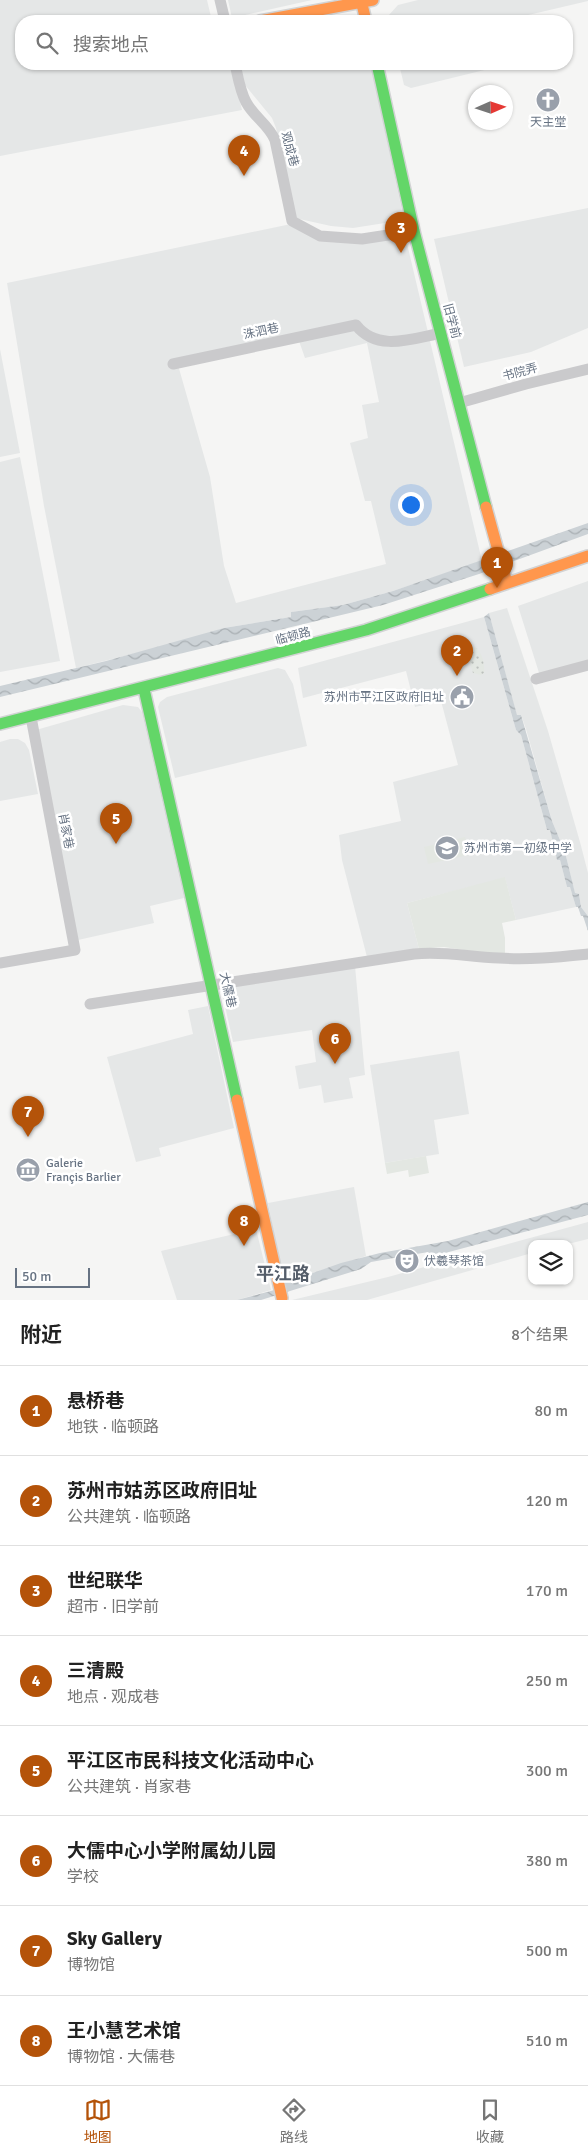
<!DOCTYPE html>
<html lang="zh">
<head>
<meta charset="utf-8">
<style>
	body { margin:0; font-family:Signika,"Noto Sans SC",sans-serif; background:#f2f2f2; color:#222 }
	.controls { position:absolute; right:15px; bottom:15px; display:grid; overflow:hidden; border-radius:10px; box-shadow:0 1px 4px #0004 }
	.controls button { width:45px; height:45px; display:grid; place-items:center; padding:0; border:0; border-bottom:1px solid #e0e0e0; background:#fff; color:#222; font:25px sans-serif }
	.compass { position:absolute; left:468px; top:85px; width:45px; height:45px; border-radius:50%; background:#fff; box-shadow:0 1px 4px #0004; rotate:87deg }
	.scale { position:absolute; left:15px; bottom:12px; width:75px; box-sizing:border-box; padding-left:5px; border:2px solid #677383; border-top:0; font-size:14px; line-height:18px; white-space:nowrap; color:#677383; -webkit-text-stroke:4px #fff; paint-order:stroke }
	.you { position:absolute; left:410px; top:504px; width:18px; height:18px; margin:-12px; border:4px solid #fff; border-radius:50%; background:#1a73e8; box-shadow:0 0 0 8px #1a73e833 }
	.badge { display:grid; place-items:center; width:32px; height:32px; border-radius:50%; background:#b45309; color:#fff; font-size:16px; font-weight:700 }
	.pin { position:absolute; translate:-50% -41px; filter:drop-shadow(0 1px 2px #0008) }
	.pin::after { content:''; position:absolute; top:26px; width:18px; height:15px; background:inherit; clip-path:polygon(0 0,100% 0,50% 100%) }
	.list { margin:0; padding:0; list-style:none }
	h2 { display:flex; justify-content:space-between; align-items:center; height:65px; margin:0; padding:0 20px; font-size:21px }
	h2 small { font-size:16px; font-weight:400; color:#767676 }
	.list li { display:grid; grid-template-columns:32px 1fr auto; gap:15px; align-items:center; box-sizing:border-box; height:90px; padding:0 20px; border-top:1px solid #e0e0e0 }
	.list b { display:block; font-size:19px; white-space:nowrap }
	.list p { margin:0; font-size:16px; white-space:nowrap; color:#767676 }
	.list em { font-size:16px; font-style:normal; color:#767676 }
	.icon { flex:none; width:28px; height:28px; fill:none; stroke:currentColor; stroke-width:2; stroke-linecap:round; stroke-linejoin:round }
	.map { position:relative; flex:none; width:588px; height:1300px; overflow:hidden }
	.search { position:absolute; background:#fff; box-shadow:0 1px 4px #0004; left:15px; right:15px; top:15px; height:55px; display:flex; align-items:center; gap:12px; box-sizing:border-box; padding:0 18px; border-radius:20px; color:#767676; font-size:19px }
	.sheet { height:785px; background:#fff }
	nav { display:flex; justify-content:space-around; align-items:center; box-sizing:border-box; height:70px; border-top:1px solid #e0e0e0; background:#fff; font-size:14px; color:#767676 }
	nav a { display:grid; justify-items:center; gap:2px }
	nav .on { color:#b45309 }
	.map>svg:first-child { display:block }
	.built { fill:#e5e7e7; fill-rule:evenodd }
	.grass { fill:url(#grass-dots) }
	.green { fill:#e3e7e2 }
	.water { fill:url(#water-waves) }
	.lines { fill:none; stroke-linecap:round; stroke-linejoin:round }
	.fast-casing { stroke:#d2d3d4; stroke-width:14 }
	.slow-casing { stroke:#d2d3d4; stroke-width:14 }
	.street { stroke:#cacacc; stroke-width:11 }
	.fast { stroke:#63d668; stroke-width:11 }
	.slow { stroke:#ff974d; stroke-width:11 }
	.labels { text-anchor:middle; stroke-width:5; stroke-linejoin:round; paint-order:stroke }
	.poi-label { font-size:12px; fill:#677383; stroke:#fff; text-anchor:start }
	.street-label { font-size:12px; fill:#677383; stroke:#fff }
	.district-label { font-size:18px; font-weight:bold; fill:#545d69; stroke:#fff }
</style>
</head>
<body>
<div class="map">
<svg width="588" height="1300" viewBox="0 0 588 1300">
	<defs>
		<pattern id="grass-dots" width="8" height="8" patternUnits="userSpaceOnUse" patternTransform="scale(1.25)"><rect width="8" height="8" fill="#e3e7e2"/><path d="M2 2h.1M6 6h.1" fill="none" stroke="#bcc0bd" stroke-width="1.8" stroke-linecap="round"/></pattern>
		<pattern id="water-waves" width="16" height="10" patternUnits="userSpaceOnUse" patternTransform="scale(1.25)"><rect width="16" height="10" fill="#ccd2d6"/><path d="M0 5q4-4 8 0t8 0" fill="none" stroke="#a9afb3"/></pattern>
	</defs>
	<rect width="100%" height="100%" fill="#f5f5f4"/>
	<path class="built" d="M0,0H207L212,21H21V64H231L242,110L0,156Z
		M228,0H312L232,18Z
		M418,0H588V1L503,21H390L388,16L398,5Z
		M240,64H371L404,220L353,228L331,226L295,218L276,128L272,118L245,85Z
		M399,64H509L411,88L404,85Z
		M588,208V328L531,352L464,367L434,239Z
		M291,224L325,239L405,235L482,561L393,591L343,605L291,612V617L224,628L189,640L76,668L44,506L7,283ZM299,341L305,358L367,343L379,402L362,405L368,438L350,443L365,501H371L386,564L236,603L224,566L210,477L178,365Z
		M0,349L20,453L0,457Z
		M20,457L60,661L0,672V462Z
		M588,581V663L540,676L518,606Z
		M507,608L548,731L580,842L588,873V916L581,907L579,894H575L565,852L552,821L526,729L521,715L517,716L509,687L489,613Z
		M484,617L516,730L521,735L524,746L547,830L550,829L557,860H560L567,887L570,886L576,907L516,920L505,878L407,903L419,949L367,957L342,860L339,835L401,821L393,782L458,765L441,701L415,707L406,671L303,698L298,668Z
		M278,668L285,670L293,684L307,746L175,778L158,707L160,702L167,697Z
		M123,705L138,707L142,712L184,898L150,906L154,923L78,940L36,730Z
		M10,739H18L25,743L29,750L38,794L0,801V742Z
		M355,966L365,1075L349,1078L353,1098L324,1103L321,1085L299,1089L295,1066L316,1062L312,1030L233,1042L221,988Z
		M208,1006L234,1128L159,1148L161,1156L136,1162L107,1057L193,1034L188,1010Z
		M459,1051L469,1114L434,1120L439,1154L385,1163L370,1065Z
		M354,1187L366,1256L310,1274L283,1280L268,1203Z
		M588,1222V1239L568,1244H532V1253L367,1300H292L388,1277Z
		M256,1229L271,1290L237,1300H177L161,1251Z"/>
	<path class="grass" d="M475,647C482,651 485,665 484,673L481,675L473,673L468,657L469,649Z"/>
	<path class="green" d="M465,837L469,855L428,864L424,847Z
		M505,877L516,920L502,923L505,938V956L444,947L419,949L407,903Z
		M426,1156L429,1173L409,1177L408,1170L387,1174L385,1163Z"/>
	<path class="water" d="M588,523V534L479,574L383,605L0,697V686L106,661L224,628L291,617V612L343,605L393,591Z
		M489,613L517,715H521L552,821L565,852L575,893L579,894L581,907L588,916V931L583,916H581L578,907H576L570,887H567L560,860H557L550,830H547L524,746L521,735L516,730L484,617Z
		M588,1202V1215L430,1257L428,1252L371,1262L361,1269L261,1300H237L282,1288L283,1280L310,1274L341,1263L380,1253L448,1241Z"/>
	<g class="lines">
		<defs>
			<path id="fast" d="M377,64L414,231L486,507
				M144,689L237,1100
				M0,724L366,630L490,589"/>
			<path id="slow" d="M361,0L366,21
				M260,21L373,0
				M486,507L507,583
				M490,589L588,556
				M237,1100L282,1298"/>
		</defs>
		<use href="#fast" class="fast-casing"/>
		<use href="#slow" class="slow-casing"/>
		<path class="street" d="M220,0L225,21
			M235,64C238,77 240,91 246,102C254,117 268,124 275,140L292,221L320,236L362,239L414,231
			M173,364L356,325C377,352 411,339 441,333
			M459,403L526,384L588,369
			M536,679L588,665
			M0,963L75,950L31,717
			M90,1004L414,954C446,951 468,957 499,958C529,960 558,957 588,954"/>
		<use href="#fast" class="fast"/>
		<use href="#slow" class="slow"/>
	</g>
	<defs>
		<symbol id="church-disc" viewBox="-11 -11 22 22"><circle r="9.5" fill="#99a0ab" stroke="#fff"/><path d="M-1.2-6h2.4v3.5h3.3v2.4h-3.3V6h-2.4V-.1h-3.3v-2.4h3.3Z" fill="#fff"/></symbol>
		<symbol id="civic-disc" viewBox="-11 -11 22 22"><circle r="9.5" fill="#99a0ab" stroke="#fff"/><path d="M-.6-6.5H3V-4.5H.6V-3L4-1V1h2V6H-6V1h2V-1L-.6-3ZM-1.2 2.5V6h2.4V2.5Z" fill="#fff"/></symbol>
		<symbol id="school-disc" viewBox="-11 -11 22 22"><circle r="9.5" fill="#99a0ab" stroke="#fff"/><path d="M0-5L7-2L0 1L-7-2ZM-4 1L0 2.5L4 1V4Q0 6-4 4Z" fill="#fff"/></symbol>
		<symbol id="museum-disc" viewBox="-11 -11 22 22"><circle r="9.5" fill="#99a0ab" stroke="#fff"/><path d="M0-6L6-3V-2H-6V-3ZM-5-1h2V3h-2ZM-1-1h2V3h-2ZM3-1h2V3H3ZM-6 4H6V6H-6Z" fill="#fff"/></symbol>
		<symbol id="theatre-disc" viewBox="-11 -11 22 22"><circle r="9.5" fill="#99a0ab" stroke="#fff"/><path d="M-5-5.5Q0-4 5-5.5V0Q5 5 0 6Q-5 5-5 0ZM-3.3-2.5H-1v1.5H-3.3ZM1-2.5H3.3v1.5H1ZM-2.8 1Q0 5.5 2.8 1Z" fill="#fff"/></symbol>
	</defs>
	<g fill-rule="evenodd">
		<use href="#church-disc" x="534" y="86" width="28" height="28"/>
		<use href="#civic-disc" x="448" y="683" width="28" height="28"/>
		<use href="#school-disc" x="433" y="834" width="28" height="28"/>
		<use href="#museum-disc" x="14" y="1156" width="28" height="28"/>
		<use href="#theatre-disc" x="393" y="1247" width="28" height="28"/>
	</g>
	<g class="labels">
		<g class="poi-label">
			<text x="548" y="126" text-anchor="middle">天主堂</text>
			<text x="444" y="701" text-anchor="end">苏州市平江区政府旧址</text>
			<text x="464" y="852">苏州市第一初级中学</text>
			<text x="46" y="1167">Galerie<tspan x="46" dy="14">Françis Barlier</tspan></text>
			<text x="424" y="1265">伏羲琴茶馆</text>
		</g>
		<g class="street-label">
			<text transform="translate(290 149) rotate(75)" y="4">观成巷</text>
			<text transform="translate(452 321) rotate(75)" y="4">旧学前</text>
			<text transform="translate(261 331) rotate(-12)" y="4">洙泗巷</text>
			<text transform="translate(520 372) rotate(-15)" y="4">书院弄</text>
			<text transform="translate(293 636) rotate(-15)" y="4">临顿路</text>
			<text transform="translate(66 831) rotate(79)" y="4">肖家巷</text>
			<text transform="translate(228 990) rotate(77)" y="4">大儒巷</text>
		</g>
		<g class="district-label">
			<text x="283" y="1280">平江路</text>
		</g>
	</g>
</svg>
<div class="controls">
<button><svg class="icon" aria-label="layers" viewBox="0 0 24 24"><path d="M12 4l9 5-9 5-9-5zM3 14l9 5 9-5"/></svg></button>
</div>
<svg class="compass" viewBox="-18 -18 36 36"><path d="M0-13l5 13h-10z" fill="#e53935"/><path d="M0 13l5-13h-10z" fill="#767676"/></svg>
<div class="scale">50 m</div>
<div class="you"></div>
<div class="pin badge" style="left:497px;top:588px">1</div>
<div class="pin badge" style="left:457px;top:676px">2</div>
<div class="pin badge" style="left:401px;top:253px">3</div>
<div class="pin badge" style="left:244px;top:176px">4</div>
<div class="pin badge" style="left:116px;top:844px">5</div>
<div class="pin badge" style="left:335px;top:1064px">6</div>
<div class="pin badge" style="left:28px;top:1137px">7</div>
<div class="pin badge" style="left:244px;top:1246px">8</div>
<div class="search"><svg class="icon" aria-label="search" viewBox="0 0 24 24"><circle cx="10" cy="10" r="6"/><path d="M15 15l6 6"/></svg>搜索地点</div>
</div>
<section class="sheet">
<h2>附近<small>8个结果</small></h2>
<ul class="list">
<li><span class="badge">1</span><div><b>悬桥巷</b><p>地铁 · 临顿路</p></div><em>80 m</em></li>
<li><span class="badge">2</span><div><b>苏州市姑苏区政府旧址</b><p>公共建筑 · 临顿路</p></div><em>120 m</em></li>
<li><span class="badge">3</span><div><b>世纪联华</b><p>超市 · 旧学前</p></div><em>170 m</em></li>
<li><span class="badge">4</span><div><b>三清殿</b><p>地点 · 观成巷</p></div><em>250 m</em></li>
<li><span class="badge">5</span><div><b>平江区市民科技文化活动中心</b><p>公共建筑 · 肖家巷</p></div><em>300 m</em></li>
<li><span class="badge">6</span><div><b>大儒中心小学附属幼儿园</b><p>学校</p></div><em>380 m</em></li>
<li><span class="badge">7</span><div><b>Sky Gallery</b><p>博物馆</p></div><em>500 m</em></li>
<li><span class="badge">8</span><div><b>王小慧艺术馆</b><p>博物馆 · 大儒巷</p></div><em>510 m</em></li>
</ul>
</section>
<nav>
<a class="on"><svg class="icon" aria-label="map" viewBox="0 0 24 24"><path d="M3 6l6-2 6 2 6-2v14l-6 2-6-2-6 2zM9 4v14M15 6v14"/></svg>地图</a>
<a><svg class="icon" aria-label="directions" viewBox="0 0 24 24"><path d="M12 3l9 9-9 9-9-9zM9 14v-3h6M13 9l2 2-2 2"/></svg>路线</a>
<a><svg class="icon" aria-label="saved" viewBox="0 0 24 24"><path d="M7 4h10v16l-5-4-5 4z"/></svg>收藏</a>
</nav>
</body>
</html>
